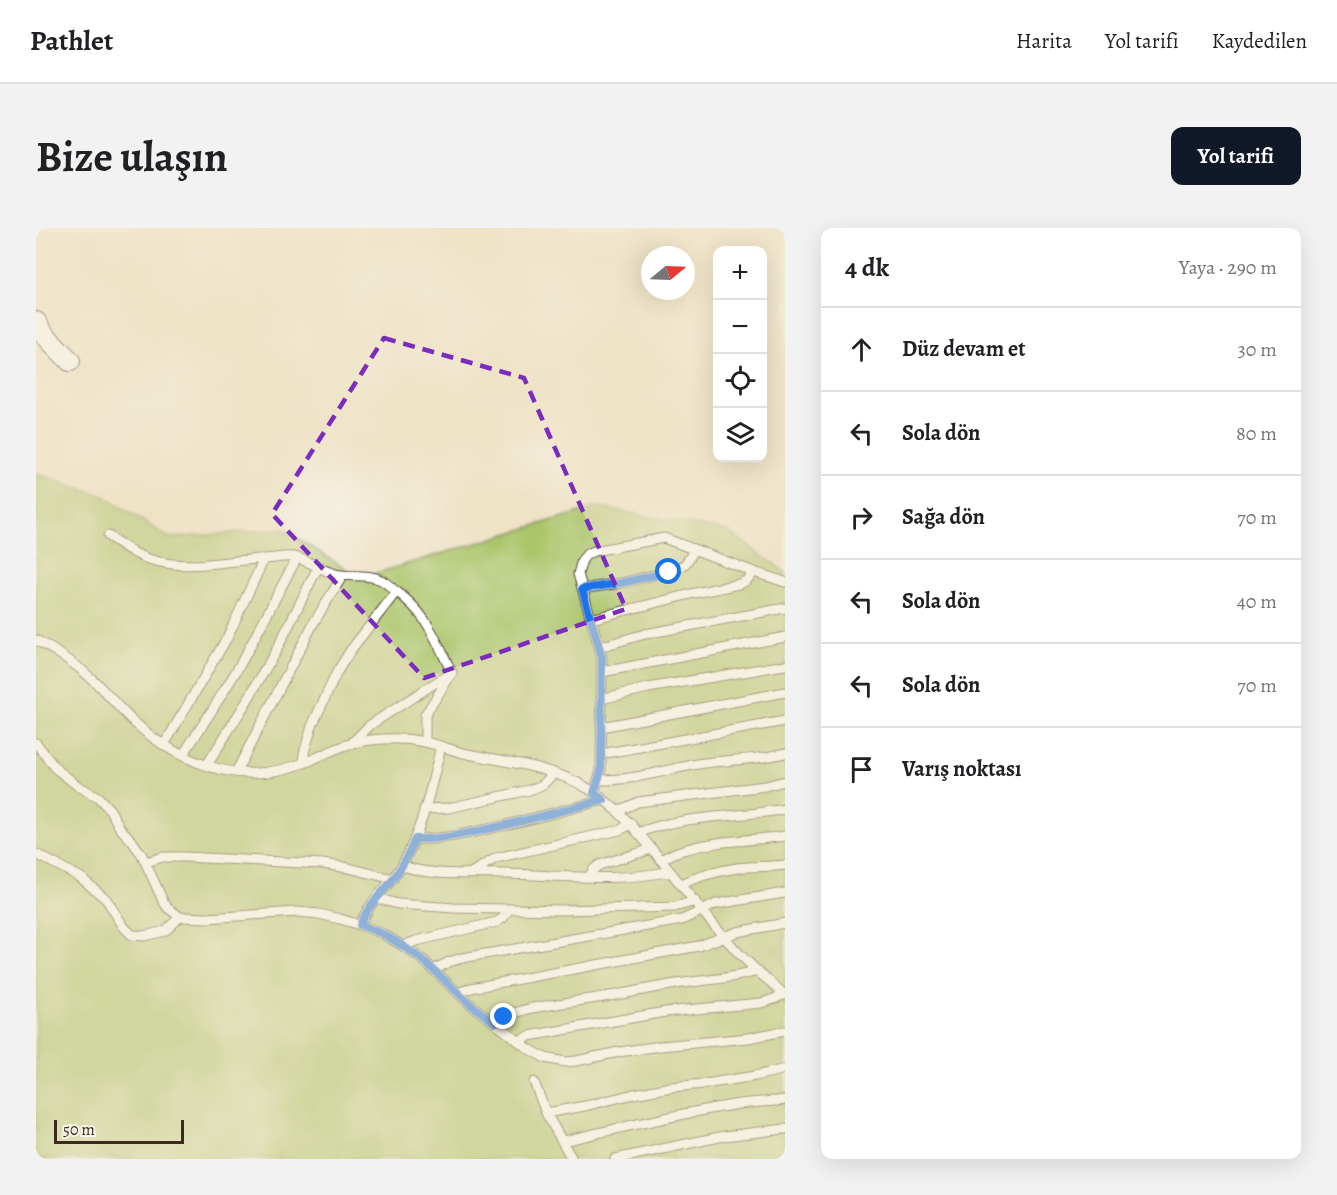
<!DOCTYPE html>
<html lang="tr">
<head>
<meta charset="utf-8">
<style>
	body { margin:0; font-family:Alegreya,serif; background:#f2f2f2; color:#202124 }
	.controls { position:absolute; right:18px; top:18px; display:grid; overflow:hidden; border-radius:12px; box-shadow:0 6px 24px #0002 }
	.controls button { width:54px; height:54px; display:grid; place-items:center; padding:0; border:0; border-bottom:2px solid #e0e0e0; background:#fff; color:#202124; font:30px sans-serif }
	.compass { position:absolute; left:605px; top:18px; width:54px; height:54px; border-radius:50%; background:#fff; box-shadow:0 6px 24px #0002; rotate:71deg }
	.scale { position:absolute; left:18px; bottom:15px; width:130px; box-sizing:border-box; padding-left:6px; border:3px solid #3b2a1e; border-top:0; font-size:16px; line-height:21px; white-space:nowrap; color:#3b2a1e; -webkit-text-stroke:4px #f7f3e8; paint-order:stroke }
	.stop { position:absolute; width:18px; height:18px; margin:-14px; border:4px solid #1a73e8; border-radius:50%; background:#fff }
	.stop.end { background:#1a73e8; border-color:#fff; box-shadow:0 2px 6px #0008 }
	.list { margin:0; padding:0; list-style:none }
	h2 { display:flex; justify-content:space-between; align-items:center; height:78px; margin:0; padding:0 24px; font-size:26px }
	h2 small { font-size:20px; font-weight:400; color:#757577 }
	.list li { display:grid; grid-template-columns:39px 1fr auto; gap:18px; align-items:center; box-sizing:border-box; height:84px; padding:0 24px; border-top:2px solid #e0e0e0 }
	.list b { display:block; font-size:22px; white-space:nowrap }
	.list em { font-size:20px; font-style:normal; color:#757577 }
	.icon { flex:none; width:33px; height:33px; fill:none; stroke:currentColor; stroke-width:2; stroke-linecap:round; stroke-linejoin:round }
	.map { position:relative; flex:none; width:749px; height:931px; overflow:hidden; border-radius:12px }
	header { display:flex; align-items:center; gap:36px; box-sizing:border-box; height:84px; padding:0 30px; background:#fff; border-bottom:2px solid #e0e0e0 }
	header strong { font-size:28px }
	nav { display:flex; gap:33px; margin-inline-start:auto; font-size:21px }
	.intro { display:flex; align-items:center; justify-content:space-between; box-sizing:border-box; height:144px; padding:0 36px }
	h1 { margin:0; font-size:42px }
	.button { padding:15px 27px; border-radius:12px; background:#111827; color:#fff; font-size:21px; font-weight:700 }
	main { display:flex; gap:36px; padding:0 36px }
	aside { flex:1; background:#fff; border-radius:12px; box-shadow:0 6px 24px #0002 }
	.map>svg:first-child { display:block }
	.green { fill:#abc56b; stroke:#737844; stroke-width:1.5 }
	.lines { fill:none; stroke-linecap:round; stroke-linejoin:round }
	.lane-casing { stroke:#564637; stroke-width:11 }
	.street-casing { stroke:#564637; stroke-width:22 }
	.lane { stroke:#fff; stroke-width:9 }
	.street { stroke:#fff; stroke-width:20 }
	.route { stroke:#1a73e8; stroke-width:8 }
	.marked { fill:none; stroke:#7b2cbf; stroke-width:4.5; stroke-dasharray:12 8; stroke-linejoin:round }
</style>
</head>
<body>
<header>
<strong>Pathlet</strong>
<nav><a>Harita</a><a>Yol tarifi</a><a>Kaydedilen</a></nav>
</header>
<div class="intro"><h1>Bize ulaşın</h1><a class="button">Yol tarifi</a></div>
<main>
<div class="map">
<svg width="749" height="931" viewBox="0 0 749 931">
	<rect width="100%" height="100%" fill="#f7f3e8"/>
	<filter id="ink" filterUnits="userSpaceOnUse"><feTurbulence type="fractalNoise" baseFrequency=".0167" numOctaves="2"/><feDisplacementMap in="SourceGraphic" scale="12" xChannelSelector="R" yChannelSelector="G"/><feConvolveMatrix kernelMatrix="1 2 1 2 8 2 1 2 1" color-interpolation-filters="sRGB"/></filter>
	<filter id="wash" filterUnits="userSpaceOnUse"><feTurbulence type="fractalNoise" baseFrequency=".008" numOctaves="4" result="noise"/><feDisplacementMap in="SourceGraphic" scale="24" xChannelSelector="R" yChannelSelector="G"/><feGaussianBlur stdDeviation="1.35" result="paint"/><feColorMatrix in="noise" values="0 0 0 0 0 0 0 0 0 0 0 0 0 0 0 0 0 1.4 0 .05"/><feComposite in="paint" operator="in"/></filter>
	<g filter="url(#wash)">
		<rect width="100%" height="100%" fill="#efe3c7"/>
		<path class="green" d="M0,246L68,268L133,310L247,301L324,350L561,279L691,303L749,344V931H0Z"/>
	</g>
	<g filter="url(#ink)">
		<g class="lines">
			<defs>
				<path id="lane" d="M72,308C86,317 100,328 116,332C152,343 190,332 226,331C236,331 247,328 258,329C273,332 285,343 300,346C315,350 331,345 345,352C350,354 355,360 360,363C392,387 399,410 416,445L389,487V514
					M546,361L585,355L639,342L649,336L654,329L658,322
					M555,391L659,365L703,356L710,353L718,344
					M0,412C20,423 39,435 56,451C71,465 84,482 100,496C124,517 155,535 187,542C217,549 247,544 275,532C289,526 302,519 317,515C341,510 365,509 389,514C404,517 417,523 432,526C473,534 517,539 553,561C578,577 597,598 615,620C643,653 669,689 699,721C714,738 732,752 749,767
					M563,419L609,406L749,380
					M566,444L749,409
					M565,471L612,460L749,437
					M565,499L749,464
					M0,515L19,540L42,558L62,569L74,582L84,600L96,613L106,627L127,673L132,680L144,689L171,690L261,684L283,686L304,691L324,697L347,706L367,718L387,732L434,776L493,821L509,830L529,834L540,833L583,824L625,818L712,810L749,803
					M315,516L334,497L413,446
					M128,517L191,410L228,331
					M565,526L749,493
					M147,527C167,496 188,465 206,433C225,399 242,364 261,330
					M269,535L268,525L276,498L301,444L314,423L360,364
					M171,537L211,473L242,419L282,339
					M200,544L277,396L307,347
					M562,552C596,553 629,542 662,536C691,531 720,533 749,525
					M558,565L565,543L566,429L542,346L546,332L551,326L558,323L628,310L718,344L749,354
					M388,581L413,580L493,562C506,558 509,556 517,545
					M582,583L602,574L729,558L749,553
					M602,605C649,586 701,590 749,581
					M379,611C406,612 434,605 461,599C497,591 532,581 568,572
					M0,626L44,649L70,671L88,699L96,707L108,708L129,703L144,689
					M625,632C632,628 639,624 647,622C680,612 715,613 749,608
					M110,634L127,629H148L287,636L313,640L357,651
					M366,637C390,649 441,645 470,646C524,647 581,655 634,643
					M433,646L460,630L584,602L595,596
					M553,649L558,641L563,637L616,621
					M645,656C663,648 681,643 701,640C717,638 733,639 749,637
					M340,670L362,676L418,680L527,682L639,679L659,673
					M324,697C334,671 353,660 366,637C387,601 395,558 405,518
					M367,718L380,713L461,694L467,690L473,681
					M397,742L413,734L426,730L646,692L680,676L749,665
					M422,765L435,760L663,718L701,704L749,695
					M459,795C484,778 519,777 548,772C579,768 609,761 640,756C668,752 695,751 722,743
					M482,813L493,808L629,784L725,775L738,771L748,766
					M498,854L510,885L536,931
					M510,885L549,878L598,866L635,859L669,856L719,848L749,841
					M527,913C585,900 644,885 703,876C718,874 734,874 749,872
					M579,931L688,908L749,901"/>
				<path id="street" d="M0,94L6,104L34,133"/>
			</defs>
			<use href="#lane" class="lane-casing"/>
			<use href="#street" class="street-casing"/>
			<use href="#lane" class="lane"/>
			<use href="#street" class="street"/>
		</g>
	</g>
	<g class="lines" filter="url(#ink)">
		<path class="route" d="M468,789L459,795L434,776L387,732L367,718L347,706L324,697C332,677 342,670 355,654C365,641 373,626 379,611C406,612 434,605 461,599C497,591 532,581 568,572L558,565L565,543L566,429L546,361L585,355L633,344"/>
	</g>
	<path d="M0 0H749V931H0ZM348,110L488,150L590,381L388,450L236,286Z" fill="#efe3c7" fill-opacity=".55" fill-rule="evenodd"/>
	<path class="marked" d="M348,110L488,150L590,381L388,450L236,286Z"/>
</svg>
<div class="controls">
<button>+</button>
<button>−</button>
<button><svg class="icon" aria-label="locate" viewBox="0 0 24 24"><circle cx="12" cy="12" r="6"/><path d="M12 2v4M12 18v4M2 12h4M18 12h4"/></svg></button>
<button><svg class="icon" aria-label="layers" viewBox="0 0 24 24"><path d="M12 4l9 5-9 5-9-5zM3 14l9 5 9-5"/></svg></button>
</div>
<svg class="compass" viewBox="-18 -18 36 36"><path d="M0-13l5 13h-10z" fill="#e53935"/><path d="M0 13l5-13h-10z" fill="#757577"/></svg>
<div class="scale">50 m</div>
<div class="stop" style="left:633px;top:344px"></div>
<div class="stop end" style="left:468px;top:789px"></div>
</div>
<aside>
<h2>4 dk<small>Yaya · 290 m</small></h2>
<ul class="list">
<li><svg class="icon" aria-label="ahead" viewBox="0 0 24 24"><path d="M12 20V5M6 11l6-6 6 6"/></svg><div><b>Düz devam et</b></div><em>30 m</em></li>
<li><svg class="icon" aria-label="left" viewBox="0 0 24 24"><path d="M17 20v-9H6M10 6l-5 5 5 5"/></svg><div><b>Sola dön</b></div><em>80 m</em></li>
<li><svg class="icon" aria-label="right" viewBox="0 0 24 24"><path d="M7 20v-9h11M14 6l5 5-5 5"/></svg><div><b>Sağa dön</b></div><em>70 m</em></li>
<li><svg class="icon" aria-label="left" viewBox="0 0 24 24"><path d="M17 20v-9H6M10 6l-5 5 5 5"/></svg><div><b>Sola dön</b></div><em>40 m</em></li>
<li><svg class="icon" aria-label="left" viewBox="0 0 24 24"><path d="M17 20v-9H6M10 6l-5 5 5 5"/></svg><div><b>Sola dön</b></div><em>70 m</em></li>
<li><svg class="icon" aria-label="arrive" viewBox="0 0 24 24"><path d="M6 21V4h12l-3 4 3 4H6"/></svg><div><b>Varış noktası</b></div></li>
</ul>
</aside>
</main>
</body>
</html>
